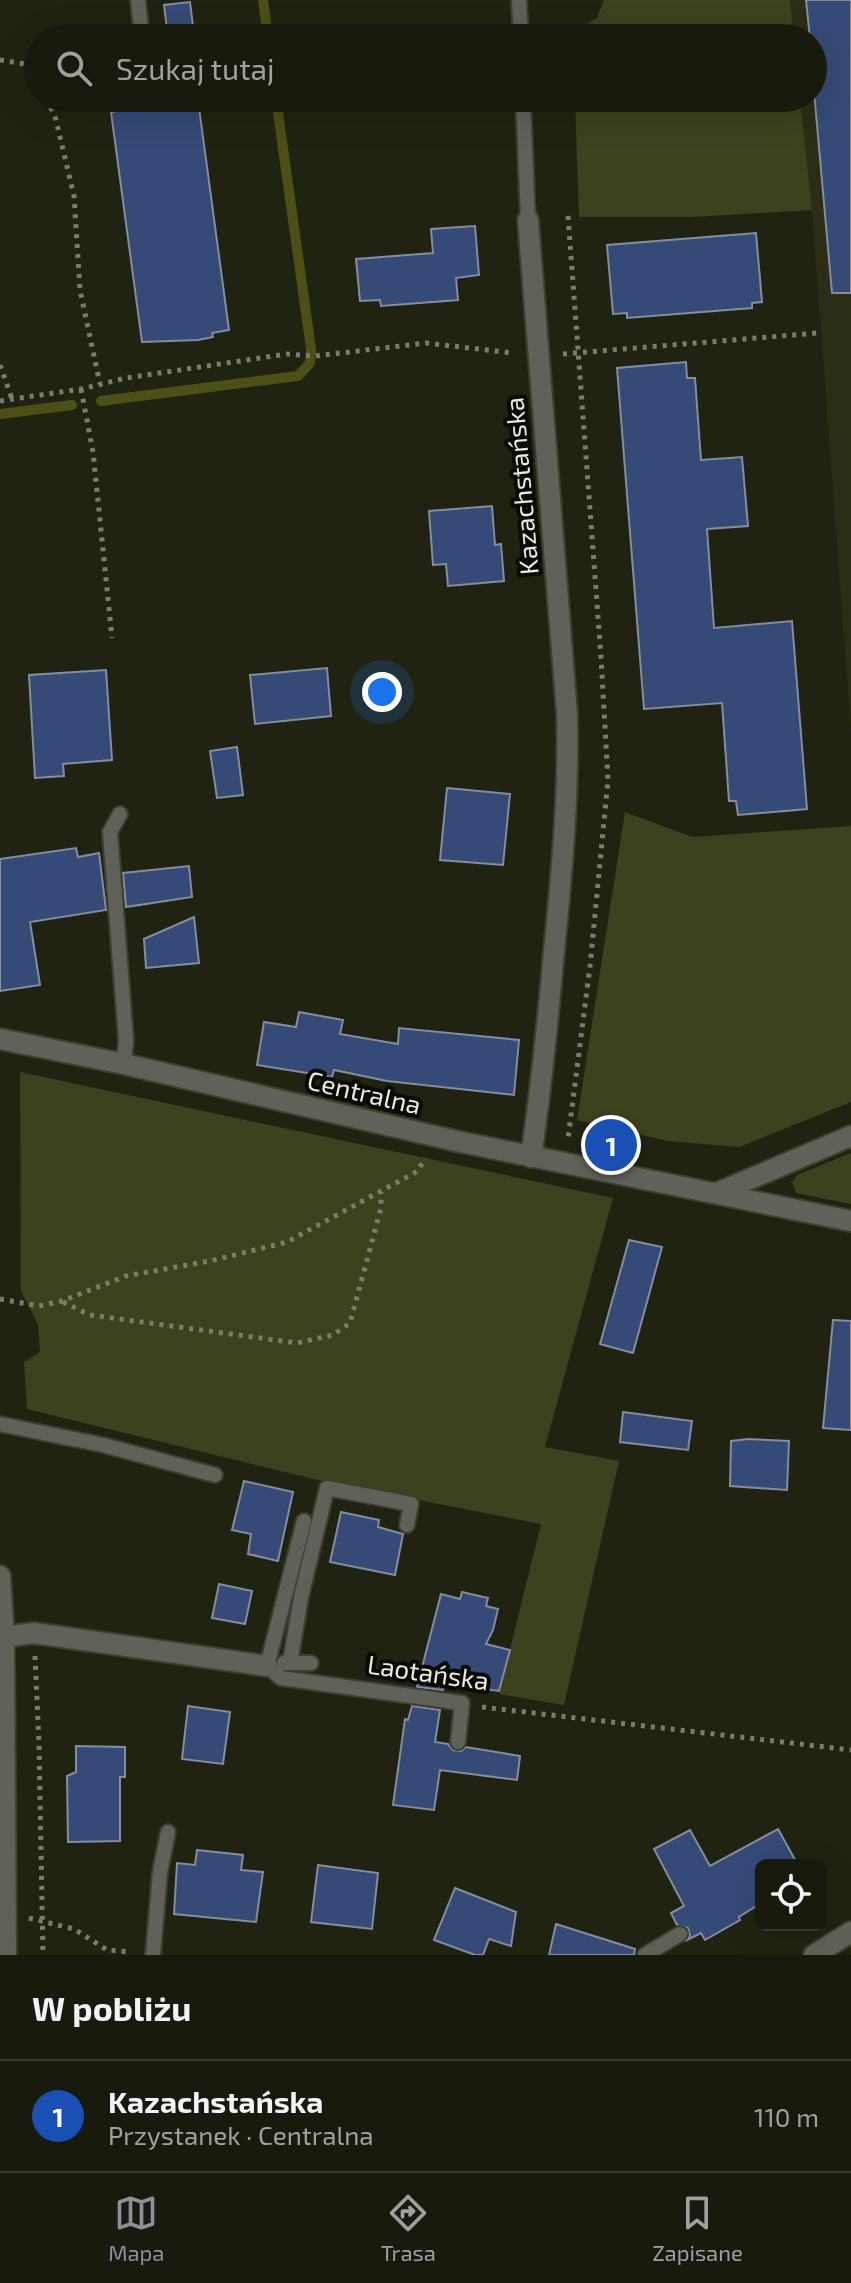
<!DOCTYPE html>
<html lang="pl">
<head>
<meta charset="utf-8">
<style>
	body { margin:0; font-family:"Exo 2",sans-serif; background:#222317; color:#f1f3f6 }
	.controls { position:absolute; right:24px; bottom:24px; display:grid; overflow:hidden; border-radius:12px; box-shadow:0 8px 32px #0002 }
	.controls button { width:72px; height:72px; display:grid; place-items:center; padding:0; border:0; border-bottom:2px solid #37382e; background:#191a0e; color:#f1f3f6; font:40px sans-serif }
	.you { position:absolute; left:382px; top:692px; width:28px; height:28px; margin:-20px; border:6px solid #fff; border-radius:50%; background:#1a73e8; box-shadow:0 0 0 12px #1a73e833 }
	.badge { display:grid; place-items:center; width:52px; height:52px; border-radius:50%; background:#8c9099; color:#fff; font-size:26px; font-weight:700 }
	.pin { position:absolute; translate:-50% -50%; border:4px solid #fff; box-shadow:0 2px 8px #0006 }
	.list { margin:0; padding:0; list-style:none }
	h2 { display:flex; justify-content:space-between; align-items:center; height:104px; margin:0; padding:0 32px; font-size:34px }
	h2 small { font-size:26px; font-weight:400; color:#9fa19e }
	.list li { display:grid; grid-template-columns:52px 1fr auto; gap:24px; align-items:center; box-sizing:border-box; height:112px; padding:0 32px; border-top:2px solid #37382e }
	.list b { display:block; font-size:30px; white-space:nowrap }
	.list p { margin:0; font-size:26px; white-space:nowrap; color:#9fa19e }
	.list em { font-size:26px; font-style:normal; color:#9fa19e }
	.icon { flex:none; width:44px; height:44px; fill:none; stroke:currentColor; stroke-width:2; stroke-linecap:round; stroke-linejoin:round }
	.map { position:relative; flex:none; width:851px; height:1955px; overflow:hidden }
	.search { position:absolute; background:#191a0e; box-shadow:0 8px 32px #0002; left:24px; right:24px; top:24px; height:88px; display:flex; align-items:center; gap:20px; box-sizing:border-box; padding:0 28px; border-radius:44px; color:#9fa19e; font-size:30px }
	.sheet { height:216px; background:#191a0e }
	nav { display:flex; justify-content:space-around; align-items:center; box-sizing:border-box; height:112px; border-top:2px solid #37382e; background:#191a0e; font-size:22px; color:#9fa19e }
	nav a { display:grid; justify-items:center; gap:4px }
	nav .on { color:#8c9099 }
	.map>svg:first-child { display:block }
	.built { fill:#2b2d16 }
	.green { fill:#3e411e }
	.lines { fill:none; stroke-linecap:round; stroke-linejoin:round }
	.stream { stroke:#4c5016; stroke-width:10 }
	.building { fill:#354a76; stroke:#848d9e; stroke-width:2 }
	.service-casing { stroke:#3d3f2f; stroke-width:18 }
	.minor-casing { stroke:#3d3f2f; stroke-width:24 }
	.tertiary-casing { stroke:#3d3f2f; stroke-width:24 }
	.path { stroke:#7b7c6e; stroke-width:5; stroke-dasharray:4 6; stroke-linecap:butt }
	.service { stroke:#606158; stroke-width:14 }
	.minor { stroke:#606158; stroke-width:20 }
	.tertiary { stroke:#606158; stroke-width:20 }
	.labels { text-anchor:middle; stroke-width:8; stroke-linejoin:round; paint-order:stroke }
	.street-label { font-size:26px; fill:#e9eae0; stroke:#0b0b05 }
</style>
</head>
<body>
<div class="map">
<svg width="851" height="1955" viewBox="0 0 851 1955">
	<rect width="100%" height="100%" fill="#212312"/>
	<path class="built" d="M790,0H851V732L812,210L800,98H813V38H794Z"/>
	<path class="green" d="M604,0H790L794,38H573L572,32L597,18Z
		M575,98H800L812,210L692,217H579Z
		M625,812L692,837L851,826V1102L739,1147L668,1141L577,1120Z
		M20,1072L613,1198L545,1447L619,1461L564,1705L499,1694L541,1524L322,1481L27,1409L24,1362L40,1352L38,1324L21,1291Z
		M851,1153V1204L796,1193L792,1182L797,1175Z"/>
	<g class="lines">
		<path class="stream" d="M263,0L268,38
			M101,401L298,376L310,363L311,349L276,98
			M0,414L72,405"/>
	</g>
	<path class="building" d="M806,0H851V293H832L813,80V38H810Z
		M190,2L193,26L167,30L164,5Z
		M180,99L181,102L198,100L229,330L212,333L213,337L198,340L142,342L111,112L132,109L131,106L144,103L148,109L155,111L162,107L164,100Z
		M475,226L479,275L456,278L458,300L381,306L380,300L360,301L356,259L433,253L431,229Z
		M756,233L762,302L752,303V308L627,318V313L613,314L607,245Z
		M686,362L687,378H695L701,460L742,457L748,526L707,529L714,628L792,621L807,809L738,815L736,801H729L722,703L644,709L617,368Z
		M492,506L495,545L501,544L504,581L448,586L446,564L433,565L429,511Z
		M327,668L331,716L255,724L250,675Z
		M106,670L112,760L63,764L64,776L35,778L29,675Z
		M237,747L243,795L217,798L210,751Z
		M447,788L510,794L503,865L440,860Z
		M76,848L78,857L99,853L106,910L30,922L40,985L0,991V859Z
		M189,866L192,897L126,907L123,873Z
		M194,917L199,963L146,968L144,939Z
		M299,1012L343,1020L340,1034L398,1044L399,1028L519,1040L514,1095L387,1081L334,1070L332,1077L257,1065L264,1022L296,1027Z
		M629,1240L662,1247L633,1353L600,1344Z
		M833,1320L851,1321V1430L823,1428Z
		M623,1412L692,1421L688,1450L620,1442Z
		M748,1439L789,1441L787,1490L730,1486L731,1441Z
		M244,1481L293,1492L278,1561L248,1554L251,1534L232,1530Z
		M341,1512L379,1520L378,1527L403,1534L395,1575L330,1562Z
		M219,1584L252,1591L245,1624L212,1618Z
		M462,1592L488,1598L486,1606L498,1609L493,1630L486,1644L510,1650L499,1691L444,1684L443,1690L417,1687L441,1594L460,1599Z
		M188,1706L230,1712L223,1764L182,1759Z
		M412,1706L440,1710L435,1742L448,1744L453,1750L461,1751L466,1747L520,1756L517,1780L440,1770L434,1810L393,1805L405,1719L408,1720Z
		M76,1746L125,1747V1777H120V1841L68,1842L67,1776L76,1772Z
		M778,1829L798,1865H761V1903L739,1917L740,1920L705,1940L701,1933L687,1940L690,1935L688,1928L677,1925L671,1913L684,1906L654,1849L690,1830L710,1866Z
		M197,1850L243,1855L241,1870L263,1872L256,1922L174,1914L177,1863L195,1865Z
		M318,1865L378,1873L372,1929L311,1922Z
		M455,1888L516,1912L511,1946L489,1939L483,1955H475L434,1940Z
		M556,1924L635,1949L634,1955H549Z"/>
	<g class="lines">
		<defs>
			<path id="service" d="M138,0L142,38
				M519,0L521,38
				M154,98V101
				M523,98L528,220
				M120,814L110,832L126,1040L124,1064
				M0,1424L103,1445L215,1475
				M284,1663H311
				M290,1663L301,1597L327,1488L411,1504L407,1525
				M267,1666L281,1678L462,1703L458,1742
				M267,1666L304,1521
				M153,1955L160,1872L168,1832
				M645,1955L680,1934"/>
			<path id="minor" d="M528,220L567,714C569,794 562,872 554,951C548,1020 541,1089 531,1157
				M717,1193L851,1136
				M0,1576L4,1637L6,1955
				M4,1637L34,1633L267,1666
				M814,1955L851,1932"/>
			<path id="tertiary" d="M0,1039L124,1064L456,1141L851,1221"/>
		</defs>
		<use href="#service" class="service-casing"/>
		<use href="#minor" class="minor-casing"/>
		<use href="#tertiary" class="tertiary-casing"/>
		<path class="path" d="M0,60L25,64L38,80
			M47,98L56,120L74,196L80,290L100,384
			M568,216L601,657L608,780L590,966L568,1139
			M563,354L817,333
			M0,365L12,399
			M81,389L93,452L112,638
			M0,401L81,389L126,378L287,354L315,356L426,343L513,353
			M0,1299L39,1306L62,1301L126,1276L210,1261L287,1242L418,1171L425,1158
			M63,1302L90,1315L297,1343L333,1335L350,1323L381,1208V1192
			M35,1656L39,1743L43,1955
			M482,1707L851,1750
			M29,1918L74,1929L107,1950L131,1952"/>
		<use href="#service" class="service"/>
		<use href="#minor" class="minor"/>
		<use href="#tertiary" class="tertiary"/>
	</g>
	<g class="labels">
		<g class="street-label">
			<text transform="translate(522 486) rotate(-95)" y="9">Kazachstańska</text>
			<text transform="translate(364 1093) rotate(13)" y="9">Centralna</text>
			<text transform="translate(428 1673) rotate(8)" y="9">Laotańska</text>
		</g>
	</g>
</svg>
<div class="controls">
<button><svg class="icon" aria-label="locate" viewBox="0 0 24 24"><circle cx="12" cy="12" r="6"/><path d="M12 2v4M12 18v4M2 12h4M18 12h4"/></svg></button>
</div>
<div class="you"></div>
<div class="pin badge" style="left:611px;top:1145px;background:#1a4fb4">1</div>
<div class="search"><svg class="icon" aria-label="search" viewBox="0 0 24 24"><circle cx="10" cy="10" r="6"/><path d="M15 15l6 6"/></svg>Szukaj tutaj</div>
</div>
<section class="sheet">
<h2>W pobliżu<small></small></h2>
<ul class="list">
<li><span class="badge" style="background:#1a4fb4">1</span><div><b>Kazachstańska</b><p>Przystanek · Centralna</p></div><em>110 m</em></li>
</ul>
</section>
<nav>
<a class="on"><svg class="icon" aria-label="map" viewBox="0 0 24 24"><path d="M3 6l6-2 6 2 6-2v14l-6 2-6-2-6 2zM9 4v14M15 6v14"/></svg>Mapa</a>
<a><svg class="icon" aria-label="directions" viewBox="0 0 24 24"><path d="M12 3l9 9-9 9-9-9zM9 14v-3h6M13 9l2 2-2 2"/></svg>Trasa</a>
<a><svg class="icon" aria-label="saved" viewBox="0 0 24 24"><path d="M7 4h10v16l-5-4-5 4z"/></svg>Zapisane</a>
</nav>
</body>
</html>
